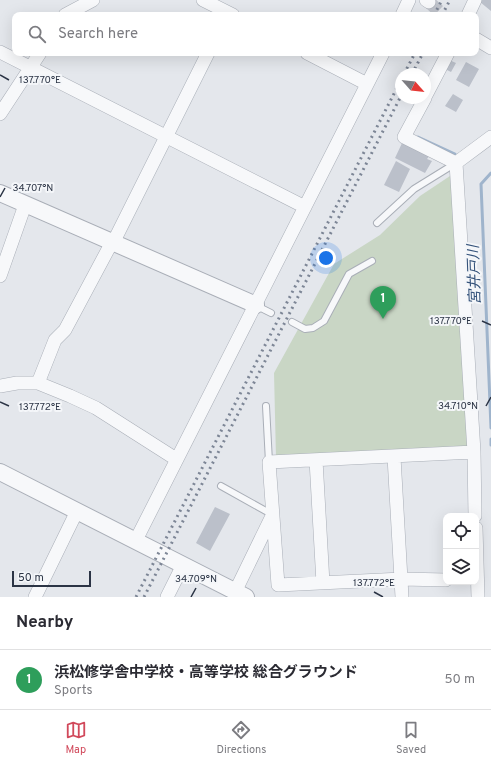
<!DOCTYPE html>
<html lang="en">
<head>
<meta charset="utf-8">
<style>
	body { margin:0; font-family:Overpass,"Noto Sans JP",sans-serif; background:#f7f7f7; color:#2b2b33 }
	.controls { position:absolute; right:12px; bottom:12px; display:grid; overflow:hidden; border-radius:8px; box-shadow:0 4px 16px #0002 }
	.controls button { width:36px; height:36px; display:grid; place-items:center; padding:0; border:0; border-bottom:1px solid #e1e1e2; background:#fff; color:#2b2b33; font:20px sans-serif }
	.compass { position:absolute; left:395px; top:68px; width:36px; height:36px; border-radius:50%; background:#fff; box-shadow:0 4px 16px #0002; rotate:117deg }
	.scale { position:absolute; left:12px; bottom:10px; width:79px; box-sizing:border-box; padding-left:4px; border:2px solid #2b3445; border-top:0; font-size:11px; line-height:14px; white-space:nowrap; color:#2b3445; -webkit-text-stroke:3px #f4f6f9; paint-order:stroke }
	.you { position:absolute; left:326px; top:258px; width:14px; height:14px; margin:-10px; border:3px solid #fff; border-radius:50%; background:#1a73e8; box-shadow:0 0 0 6px #1a73e833 }
	.badge { display:grid; place-items:center; width:26px; height:26px; border-radius:50%; background:#d1495b; color:#fff; font-size:13px; font-weight:700 }
	.pin { position:absolute; translate:-50% -33px; filter:drop-shadow(0 1px 2px #0008) }
	.pin::after { content:''; position:absolute; top:21px; width:14px; height:12px; background:inherit; clip-path:polygon(0 0,100% 0,50% 100%) }
	.list { margin:0; padding:0; list-style:none }
	h2 { display:flex; justify-content:space-between; align-items:center; height:52px; margin:0; padding:0 16px; font-size:17px }
	h2 small { font-size:13px; font-weight:400; color:#7c7c81 }
	.list li { display:grid; grid-template-columns:26px 1fr auto; gap:12px; align-items:center; box-sizing:border-box; height:60px; padding:0 16px; border-top:1px solid #e1e1e2 }
	.list b { display:block; font-size:15px; white-space:nowrap }
	.list p { margin:0; font-size:13px; white-space:nowrap; color:#7c7c81 }
	.list em { font-size:13px; font-style:normal; color:#7c7c81 }
	.icon { flex:none; width:22px; height:22px; fill:none; stroke:currentColor; stroke-width:2; stroke-linecap:round; stroke-linejoin:round }
	.map { position:relative; flex:none; width:491px; height:597px; overflow:hidden }
	.search { position:absolute; background:#fff; box-shadow:0 4px 16px #0002; left:12px; right:12px; top:12px; height:44px; display:flex; align-items:center; gap:10px; box-sizing:border-box; padding:0 14px; border-radius:8px; color:#7c7c81; font-size:15px }
	.sheet { height:112px; background:#fff }
	nav { display:flex; justify-content:space-around; align-items:center; box-sizing:border-box; height:56px; border-top:1px solid #e1e1e2; background:#fff; font-size:11px; color:#7c7c81 }
	nav a { display:grid; justify-items:center; gap:2px }
	nav .on { color:#d1495b }
	.map>svg:first-child { display:block }
	.green { fill:#c9d6c5 }
	.lines { fill:none; stroke-linecap:round; stroke-linejoin:round }
	.stream { stroke:#9fb4cc; stroke-width:3 }
	.building { fill:#bbc0ca }
	.minor-tunnel { stroke:#bfc3cb; stroke-width:13; stroke-dasharray:13 6; stroke-linecap:butt }
	.service-casing { stroke:#a9aeb7; stroke-width:8 }
	.minor-casing { stroke:#a9aeb7; stroke-width:14 }
	.tertiary-casing { stroke:#a9aeb7; stroke-width:18 }
	.service { stroke:#f7f8fa; stroke-width:6 }
	.minor { stroke:#f7f8fa; stroke-width:13 }
	.tertiary { stroke:#f7f8fa; stroke-width:16 }
	.rail { stroke:#7d8696; stroke-width:3; stroke-dasharray:2 4; stroke-linecap:butt }
	.ticks { fill:none; stroke:#2b3445; stroke-width:1.5 }
	.labels { text-anchor:middle; stroke-width:4; stroke-linejoin:round; paint-order:stroke }
	.water-label { font-size:15px; font-style:italic; fill:#34527a; stroke:#f4f6f9 }
	.ticks-label { font-size:10px; text-anchor:middle; fill:#2b3445; stroke:#f4f6f9; stroke-width:4; stroke-linejoin:round; paint-order:stroke }
</style>
</head>
<body>
<div class="map">
<svg width="491" height="597" viewBox="0 0 491 597">
	<rect width="100%" height="100%" fill="#e4e7ec"/>
	<path class="green" d="M453,174L469,448L276,458L274,373L334,264L380,235L420,196Z"/>
	<g class="lines">
		<path class="stream" d="M418,137L455,154
			M491,173L481,184L491,428
			M491,439V445"/>
	</g>
	<path class="building" d="M482,0H491V11L480,2Z
		M447,59L456,63L451,72L443,68Z
		M466,62L479,69L469,87L456,80Z
		M453,94L463,100L456,112L445,106Z
		M403,141L430,155L427,159L432,161L425,173L395,158Z
		M396,161L410,169L399,192L384,185Z
		M215,507L230,514L210,551L196,543Z"/>
	<g class="lines">
		<path class="minor-tunnel" d="M429,2L443,15"/>
		<defs>
			<path id="service" d="M377,223L414,189L456,163
				M257,306L271,313
				M292,322L305,329L313,328L324,321L349,274L372,261
				M266,406L269,462
				M221,486L273,515"/>
			<path id="minor" d="M203,0L233,15
				M426,0L429,2
				M65,15L93,0
				M402,15L409,0
				M468,15L475,0
				M476,39L491,48
				M0,52L305,207
				M307,53L367,84
				M425,97L448,53
				M425,98L404,137L456,163
				M0,114L40,53
				M456,163L474,452L475,516
				M456,163L491,137
				M0,276L25,205
				M38,383L55,340L65,330L112,242L116,237L208,53
				M0,386L17,383H38L70,396L96,408L176,459
				M394,457L402,597
				M316,460L323,583
				M476,528L478,597
				M136,540L383,53
				M446,580L402,579L278,585L269,462L474,452
				M235,592L272,516
				M35,597L77,511
				M167,597L183,565"/>
			<path id="tertiary" d="M0,193L256,305
				M0,472L246,597"/>
		</defs>
		<use href="#service" class="service-casing"/>
		<use href="#minor" class="minor-casing"/>
		<use href="#tertiary" class="tertiary-casing"/>
		<use href="#service" class="service"/>
		<use href="#minor" class="minor"/>
		<use href="#tertiary" class="tertiary"/>
		<path class="rail" d="M434,15L442,0
			M442,15L450,0
			M404,74L415,53
			M412,74L423,53
			M136,597L401,80
			M144,597L401,96"/>
	</g>
	<path class="ticks" d="M0,75L9,80M0,197L5,188M482,321L491,325M0,402L9,406M486,406L491,397M374,592L383,597M191,597L196,588"/>
	<g class="labels">
		<g class="water-label">
			<text transform="translate(474 275) rotate(-92)" y="5">宮井戸川</text>
		</g>
	</g>
	<g class="ticks-label">
		<text x="40" y="83">137.770°E</text>
		<text x="33" y="191">34.707°N</text>
		<text x="451" y="324">137.770°E</text>
		<text x="458" y="409">34.710°N</text>
		<text x="40" y="410">137.772°E</text>
		<text x="196" y="582">34.709°N</text>
		<text x="374" y="586">137.772°E</text>
	</g>
</svg>
<div class="controls">
<button><svg class="icon" aria-label="locate" viewBox="0 0 24 24"><circle cx="12" cy="12" r="6"/><path d="M12 2v4M12 18v4M2 12h4M18 12h4"/></svg></button>
<button><svg class="icon" aria-label="layers" viewBox="0 0 24 24"><path d="M12 4l9 5-9 5-9-5zM3 14l9 5 9-5"/></svg></button>
</div>
<svg class="compass" viewBox="-18 -18 36 36"><path d="M0-13l5 13h-10z" fill="#e53935"/><path d="M0 13l5-13h-10z" fill="#7c7c81"/></svg>
<div class="scale">50 m</div>
<div class="you"></div>
<div class="pin badge" style="left:383px;top:319px;background:#2e9e5b">1</div>
<div class="search"><svg class="icon" aria-label="search" viewBox="0 0 24 24"><circle cx="10" cy="10" r="6"/><path d="M15 15l6 6"/></svg>Search here</div>
</div>
<section class="sheet">
<h2>Nearby<small></small></h2>
<ul class="list">
<li><span class="badge" style="background:#2e9e5b">1</span><div><b>浜松修学舎中学校・高等学校 総合グラウンド</b><p>Sports</p></div><em>50 m</em></li>
</ul>
</section>
<nav>
<a class="on"><svg class="icon" aria-label="map" viewBox="0 0 24 24"><path d="M3 6l6-2 6 2 6-2v14l-6 2-6-2-6 2zM9 4v14M15 6v14"/></svg>Map</a>
<a><svg class="icon" aria-label="directions" viewBox="0 0 24 24"><path d="M12 3l9 9-9 9-9-9zM9 14v-3h6M13 9l2 2-2 2"/></svg>Directions</a>
<a><svg class="icon" aria-label="saved" viewBox="0 0 24 24"><path d="M7 4h10v16l-5-4-5 4z"/></svg>Saved</a>
</nav>
</body>
</html>
